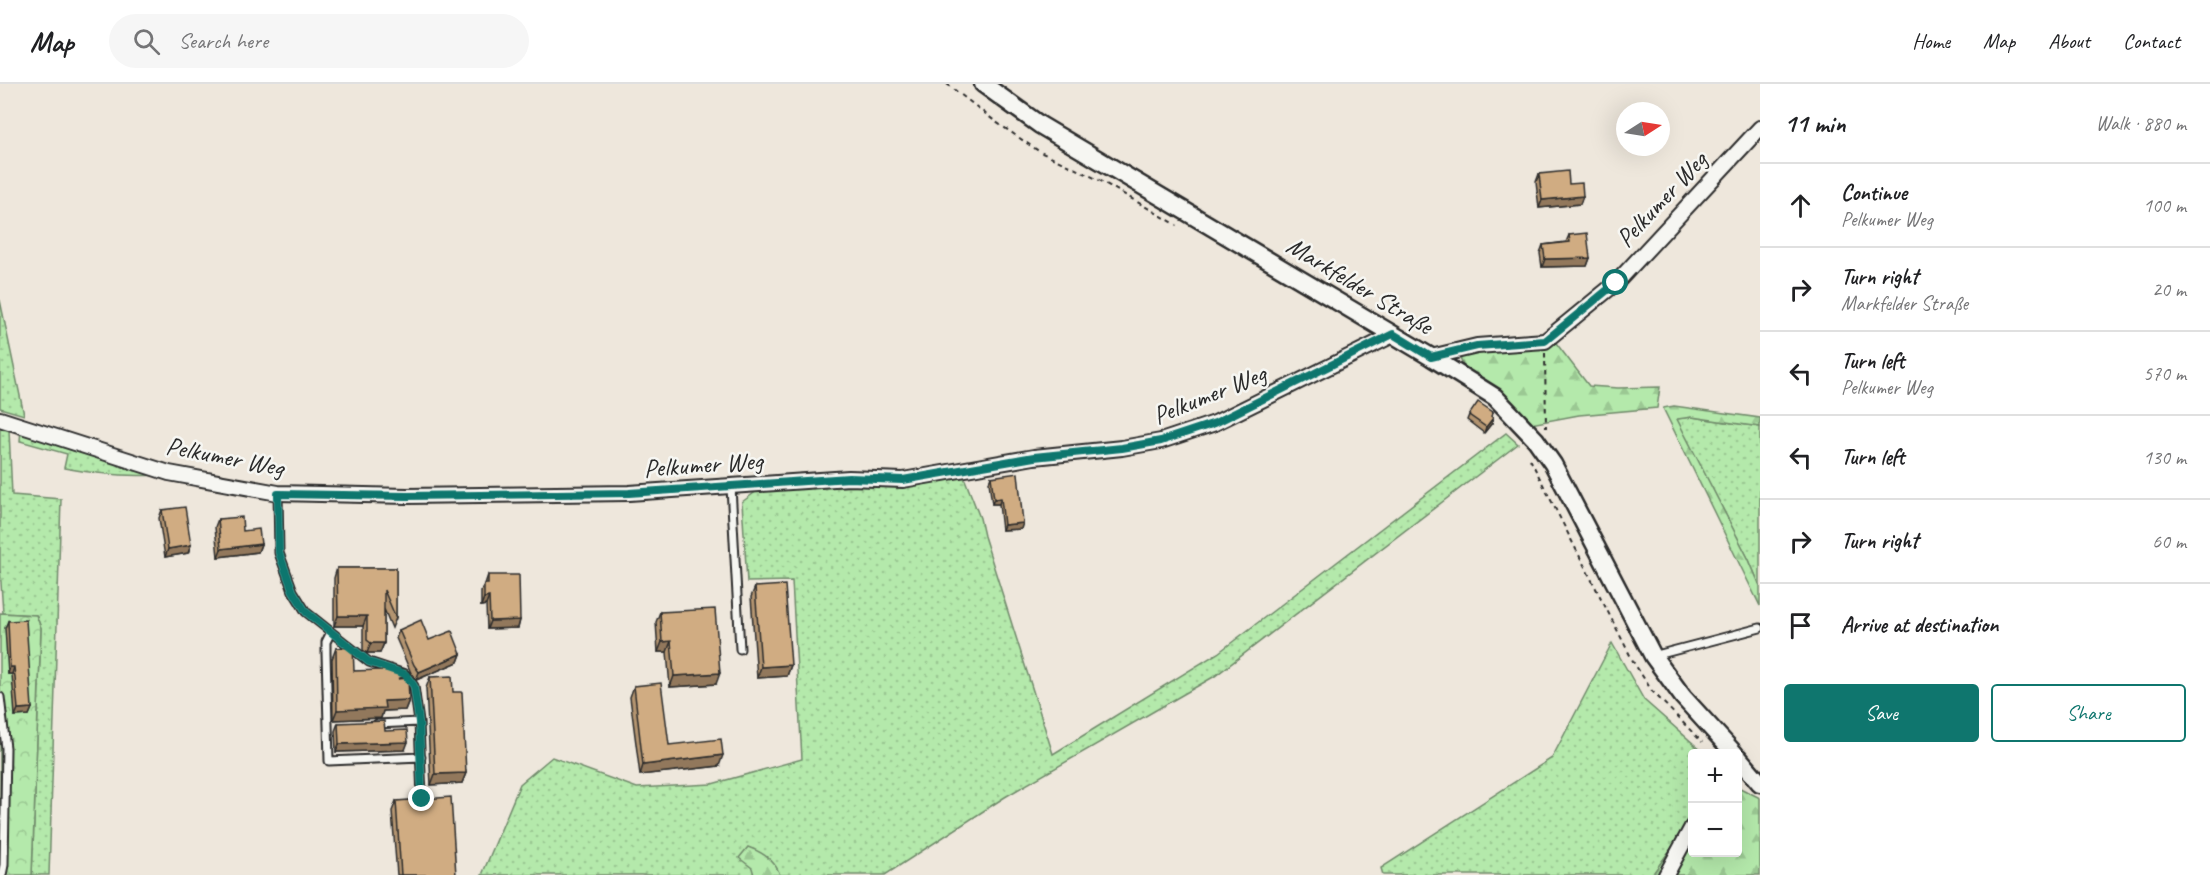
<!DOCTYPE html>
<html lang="en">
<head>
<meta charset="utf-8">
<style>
	body { margin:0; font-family:Caveat,sans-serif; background:#f6f6f6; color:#202124 }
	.controls { position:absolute; right:18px; bottom:18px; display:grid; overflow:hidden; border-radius:6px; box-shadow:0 6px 24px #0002 }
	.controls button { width:54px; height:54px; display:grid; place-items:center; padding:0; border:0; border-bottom:2px solid #e0e0e0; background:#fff; color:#202124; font:30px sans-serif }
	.compass { position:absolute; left:1616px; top:18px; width:54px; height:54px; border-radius:50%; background:#fff; box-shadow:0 6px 24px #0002; rotate:78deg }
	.stop { position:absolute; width:18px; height:18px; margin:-14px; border:4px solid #0f766e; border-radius:50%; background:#fff }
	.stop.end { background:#0f766e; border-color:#fff; box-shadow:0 2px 6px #0008 }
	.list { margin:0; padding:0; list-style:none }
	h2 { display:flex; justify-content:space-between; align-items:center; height:78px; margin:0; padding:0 24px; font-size:26px }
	h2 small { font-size:20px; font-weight:400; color:#757577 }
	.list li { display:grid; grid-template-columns:39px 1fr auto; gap:18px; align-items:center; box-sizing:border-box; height:84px; padding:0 24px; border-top:2px solid #e0e0e0 }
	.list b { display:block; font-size:22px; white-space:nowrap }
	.list p { margin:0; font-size:20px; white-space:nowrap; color:#757577 }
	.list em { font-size:20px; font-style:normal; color:#757577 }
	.actions { display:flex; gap:12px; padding:18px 24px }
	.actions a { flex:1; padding:14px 0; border:2px solid #0f766e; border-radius:6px; text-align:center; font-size:21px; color:#0f766e }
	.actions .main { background:#0f766e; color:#fff }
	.icon { flex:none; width:33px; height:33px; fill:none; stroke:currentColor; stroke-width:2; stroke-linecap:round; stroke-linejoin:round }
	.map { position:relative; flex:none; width:1760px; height:791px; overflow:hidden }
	header { display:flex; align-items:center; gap:36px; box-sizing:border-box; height:84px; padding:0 30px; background:#fff; border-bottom:2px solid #e0e0e0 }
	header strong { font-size:28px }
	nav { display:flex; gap:33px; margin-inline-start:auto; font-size:21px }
	.search { width:420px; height:54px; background:#f6f6f6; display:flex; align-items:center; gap:15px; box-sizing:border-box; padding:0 21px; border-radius:33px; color:#757577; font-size:22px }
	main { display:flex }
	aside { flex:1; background:#fff }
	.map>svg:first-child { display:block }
	.grass { fill:url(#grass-dots); stroke:#708a6b; stroke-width:1.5 }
	.forest { fill:url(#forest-firs); stroke:#708a6b; stroke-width:1.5 }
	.park { fill:url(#park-crowns); stroke:#708a6b; stroke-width:1.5 }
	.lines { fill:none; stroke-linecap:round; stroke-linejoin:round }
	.service-casing { stroke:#2b2b2b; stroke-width:11 }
	.minor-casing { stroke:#2b2b2b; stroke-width:18 }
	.tertiary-casing { stroke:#2b2b2b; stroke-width:21 }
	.path { stroke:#2b2b2b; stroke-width:2; stroke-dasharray:4.5 4.5; stroke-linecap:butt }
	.service { stroke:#f6f6f2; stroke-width:7 }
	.minor { stroke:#f6f6f2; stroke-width:14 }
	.tertiary { stroke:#f6f6f2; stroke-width:16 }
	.wall { fill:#b39470; stroke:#2b2b2b; stroke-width:1.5 }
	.shaded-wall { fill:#92785b; stroke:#2b2b2b; stroke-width:1.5 }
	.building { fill:#d0ac82; stroke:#2b2b2b; stroke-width:1.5 }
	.route { stroke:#0f766e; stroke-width:8 }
	.labels { text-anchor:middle; stroke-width:5; stroke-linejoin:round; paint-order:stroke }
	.street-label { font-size:26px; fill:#2b2b2b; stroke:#f6f6f2 }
</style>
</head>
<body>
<header>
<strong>Map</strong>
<div class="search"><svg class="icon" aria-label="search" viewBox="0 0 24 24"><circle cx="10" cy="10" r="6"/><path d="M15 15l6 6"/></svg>Search here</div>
<nav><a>Home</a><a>Map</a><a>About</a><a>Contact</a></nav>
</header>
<main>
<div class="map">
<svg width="1760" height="791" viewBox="0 0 1760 791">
	<defs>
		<pattern id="grass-dots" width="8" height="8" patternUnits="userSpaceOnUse" patternTransform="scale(1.5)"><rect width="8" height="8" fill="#b4e9ab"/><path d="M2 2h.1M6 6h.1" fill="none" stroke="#9bc893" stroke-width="1.8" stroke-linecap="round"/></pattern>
		<pattern id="forest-firs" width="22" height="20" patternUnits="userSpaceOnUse" patternTransform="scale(1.5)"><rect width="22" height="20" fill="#b4e9ab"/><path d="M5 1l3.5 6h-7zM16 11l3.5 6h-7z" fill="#9bc893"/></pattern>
		<pattern id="park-crowns" width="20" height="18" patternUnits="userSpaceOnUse" patternTransform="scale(1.5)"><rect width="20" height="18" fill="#b4e9ab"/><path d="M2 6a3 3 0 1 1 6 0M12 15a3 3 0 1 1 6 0" fill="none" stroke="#9bc893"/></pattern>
	</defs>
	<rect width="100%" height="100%" fill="#eee7dc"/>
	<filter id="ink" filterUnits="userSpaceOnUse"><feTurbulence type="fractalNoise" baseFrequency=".0167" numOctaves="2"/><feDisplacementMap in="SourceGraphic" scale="12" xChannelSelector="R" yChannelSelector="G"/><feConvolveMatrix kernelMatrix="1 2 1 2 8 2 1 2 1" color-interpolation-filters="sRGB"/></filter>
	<g filter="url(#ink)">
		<path class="grass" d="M0,216L24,331L0,324Z
			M1692,333L1760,343V502L1749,476L1676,335Z
			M0,345L9,346L12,411L61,415L49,791H32L41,544L36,531L3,529L0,484Z
			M21,345L156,391C124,393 96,390 64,384L67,370L20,357Z
			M1506,349L1518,360L1215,592L1005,713L885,791H482L520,700L552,673L637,704L712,700L802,675L792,497L747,498L742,418L761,404L871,402L964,393L980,434L984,452L1053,670L1218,569Z
			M1612,559L1644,616L1704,669L1692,670V736L1652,791H1383L1381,784L1552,674Z"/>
		<path class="forest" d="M1553,255L1589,302L1618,304L1660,303L1657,324L1579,331L1531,340L1464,284L1459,272Z
			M1674,322L1760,334V343L1692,333L1677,335L1749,476L1760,502V522L1663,324Z
			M1738,703L1760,714V791H1652L1692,736V768H1738Z
			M748,763C762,768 775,776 780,791H754L752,784L739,774Z"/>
		<path class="park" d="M0,529L36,531L41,544L32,791H0Z"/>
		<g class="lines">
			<defs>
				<path id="service" d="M731,403L740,565
					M278,409L279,469L293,507L306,528L369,578L405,590L414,602L419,638L422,715
					M331,548L326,558V569L329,677L421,673
					M1653,572L1760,544
					M0,613L6,664L4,781L2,791
					M377,640L419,638"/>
				<path id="minor" d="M1431,273L1477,262L1545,257L1616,199L1760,44
					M0,335L169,389L278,409L407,412L629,409L849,394L903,396L1034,373L1122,364L1161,357L1215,339L1393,251
					M1666,791L1692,743"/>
				<path id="tertiary" d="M983,0L1040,41L1431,273L1495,313L1536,356L1553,380L1653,572L1683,613L1735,670
					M1738,673L1760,699"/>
			</defs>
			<use href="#service" class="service-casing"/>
			<use href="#minor" class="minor-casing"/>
			<use href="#tertiary" class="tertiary-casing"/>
			<path class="path" d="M947,0L996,38L1040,68L1099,96L1177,141
				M1545,269L1546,344
				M1530,375L1634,579L1652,607L1702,658"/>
			<use href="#service" class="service"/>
			<use href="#minor" class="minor"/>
			<use href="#tertiary" class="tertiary"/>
		</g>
		<path class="wall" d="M1539,90L1569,100L1583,112L1580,120L1539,124L1536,98Z
			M1569,151L1590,174L1587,182L1542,183L1540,169L1543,161L1566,158Z
			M1493,328L1492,333L1493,334L1492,339L1484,349L1467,336L1469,331Z
			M991,393L1021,445L1002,446L999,420H992L989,398Z
			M162,426L191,461L188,469L165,473L159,434Z
			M218,435L243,447L261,460L258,468L218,473L215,443Z
			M337,484H396V534L392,544L384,525V559L380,569H367L363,566V542H334V494Z
			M488,491L520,536L518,544L487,545L486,521L481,522V508L484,500H485Z
			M755,503L791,581L787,592L757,594L751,513Z
			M660,528L716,600L670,603L667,568H658L656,538Z
			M8,537L32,624L29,631L15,632L12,590H8L5,544Z
			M399,546L429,556L461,570L458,578L416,596L411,589L396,554Z
			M336,564L354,587L409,590L408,594L409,616L405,626L383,627L381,634L333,636L332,575Z
			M430,593L453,608L466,689L462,699L431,701L426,604Z
			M634,602L669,661L719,682L640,691L630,613Z
			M338,639L385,647L405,666L336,668L335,647Z
			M396,717L456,791H397L392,727Z"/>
		<path class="shaded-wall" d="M1583,112L1580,120L1539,124L1542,116Z
			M1590,174L1587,182L1542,183L1545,175Z
			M1493,334L1492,339L1484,349L1486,343Z
			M1001,414L999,420H992L994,415Z
			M1023,439L1021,445L1002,446L1004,441Z
			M261,460L258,468L218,473L221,465Z
			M191,461L188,469L165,473L168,465Z
			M489,513L486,521L481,522L484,514Z
			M338,532H367L363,542H334Z
			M520,536L518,544L487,545L490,537Z
			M671,557L667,568H658L662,558Z
			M371,559H384L380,569H367Z
			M461,570L458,578L416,596L419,588Z
			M791,581L787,592L757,594L761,583Z
			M10,583H14L12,590H8Z
			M720,589L716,600L670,603L674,592Z
			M409,590L406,600L398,595Z
			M409,616L405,626L383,627L381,634L333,636L337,626L384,617Z
			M32,624L29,631L15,632L18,625Z
			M408,658L405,666L336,668L339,660Z
			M723,671L719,682L640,691L643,681Z
			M466,689L462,699L431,701L435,690Z"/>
		<path class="building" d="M1568,87L1569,100L1582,99L1583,112L1542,116L1539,90Z
			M1587,149L1590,174L1545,175L1543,161L1570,158L1569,151Z
			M1478,318L1493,328L1491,332L1493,334L1486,343L1469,331Z
			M1018,389L1023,439L1004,441L1001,414L994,415L991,393Z
			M185,423L191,461L168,465L162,426Z
			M242,433L243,447L259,445L261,460L221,465L218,435Z
			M337,484H396V534L384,506V559H371L367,556V532H338Z
			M488,491H519L520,536L490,537L489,513L484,514V500H488Z
			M785,501L791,581L761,583L755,503Z
			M715,525L720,589L674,592L671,557L662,558L660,528Z
			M26,536L32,624L18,625L14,583H10L8,537Z
			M421,536L429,556L452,547L461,570L419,588L414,581L399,546Z
			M353,563L354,587L406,585L409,590L398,595L408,594L409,616L384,617L385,624L337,626L336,564Z
			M452,592L453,608H462L466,689L435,690L430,593Z
			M661,599L669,661L721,655L723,671L643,681L634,602Z
			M384,637L385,647L407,646L408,658L339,660L338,639Z
			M451,713L456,791H401L396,717Z"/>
	</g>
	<g class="lines" filter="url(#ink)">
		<path class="route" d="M422,715L419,638L414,602L405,590L369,578L306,528L293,507L279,469L278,410L407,412L629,409L849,394L903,396L1034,373L1122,364L1161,357L1215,339L1393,250L1431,273L1477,262L1545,257L1616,199"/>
	</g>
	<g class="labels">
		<g class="street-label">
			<text transform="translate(1661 115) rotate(-47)" y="9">Pelkumer Weg</text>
			<text transform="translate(1360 201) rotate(31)" y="9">Markfelder Straße</text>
			<text transform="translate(1209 310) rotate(-22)" y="9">Pelkumer Weg</text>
			<text transform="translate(225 372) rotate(11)" y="9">Pelkumer Weg</text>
			<text transform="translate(703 380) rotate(-4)" y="9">Pelkumer Weg</text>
		</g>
	</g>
</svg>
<div class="controls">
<button>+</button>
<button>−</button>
</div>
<svg class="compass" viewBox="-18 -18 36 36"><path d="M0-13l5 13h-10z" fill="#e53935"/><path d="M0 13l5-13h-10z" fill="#757577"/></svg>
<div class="stop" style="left:1616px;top:199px"></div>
<div class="stop end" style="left:422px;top:715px"></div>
</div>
<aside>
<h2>11 min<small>Walk · 880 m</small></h2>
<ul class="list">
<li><svg class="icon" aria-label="ahead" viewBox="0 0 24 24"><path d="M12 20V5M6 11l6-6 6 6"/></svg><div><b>Continue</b><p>Pelkumer Weg</p></div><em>100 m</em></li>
<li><svg class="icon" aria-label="right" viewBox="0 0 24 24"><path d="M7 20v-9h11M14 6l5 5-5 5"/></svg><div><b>Turn right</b><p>Markfelder Straße</p></div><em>20 m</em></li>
<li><svg class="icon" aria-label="left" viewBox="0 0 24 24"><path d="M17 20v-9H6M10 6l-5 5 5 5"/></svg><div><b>Turn left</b><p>Pelkumer Weg</p></div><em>570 m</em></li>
<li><svg class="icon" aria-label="left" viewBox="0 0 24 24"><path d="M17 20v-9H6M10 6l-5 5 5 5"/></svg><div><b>Turn left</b></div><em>130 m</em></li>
<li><svg class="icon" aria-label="right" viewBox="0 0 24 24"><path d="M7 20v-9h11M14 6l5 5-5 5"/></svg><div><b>Turn right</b></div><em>60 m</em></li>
<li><svg class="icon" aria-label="arrive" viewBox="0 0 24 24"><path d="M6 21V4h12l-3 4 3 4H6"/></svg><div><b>Arrive at destination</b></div></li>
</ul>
<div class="actions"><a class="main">Save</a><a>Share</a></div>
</aside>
</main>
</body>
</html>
